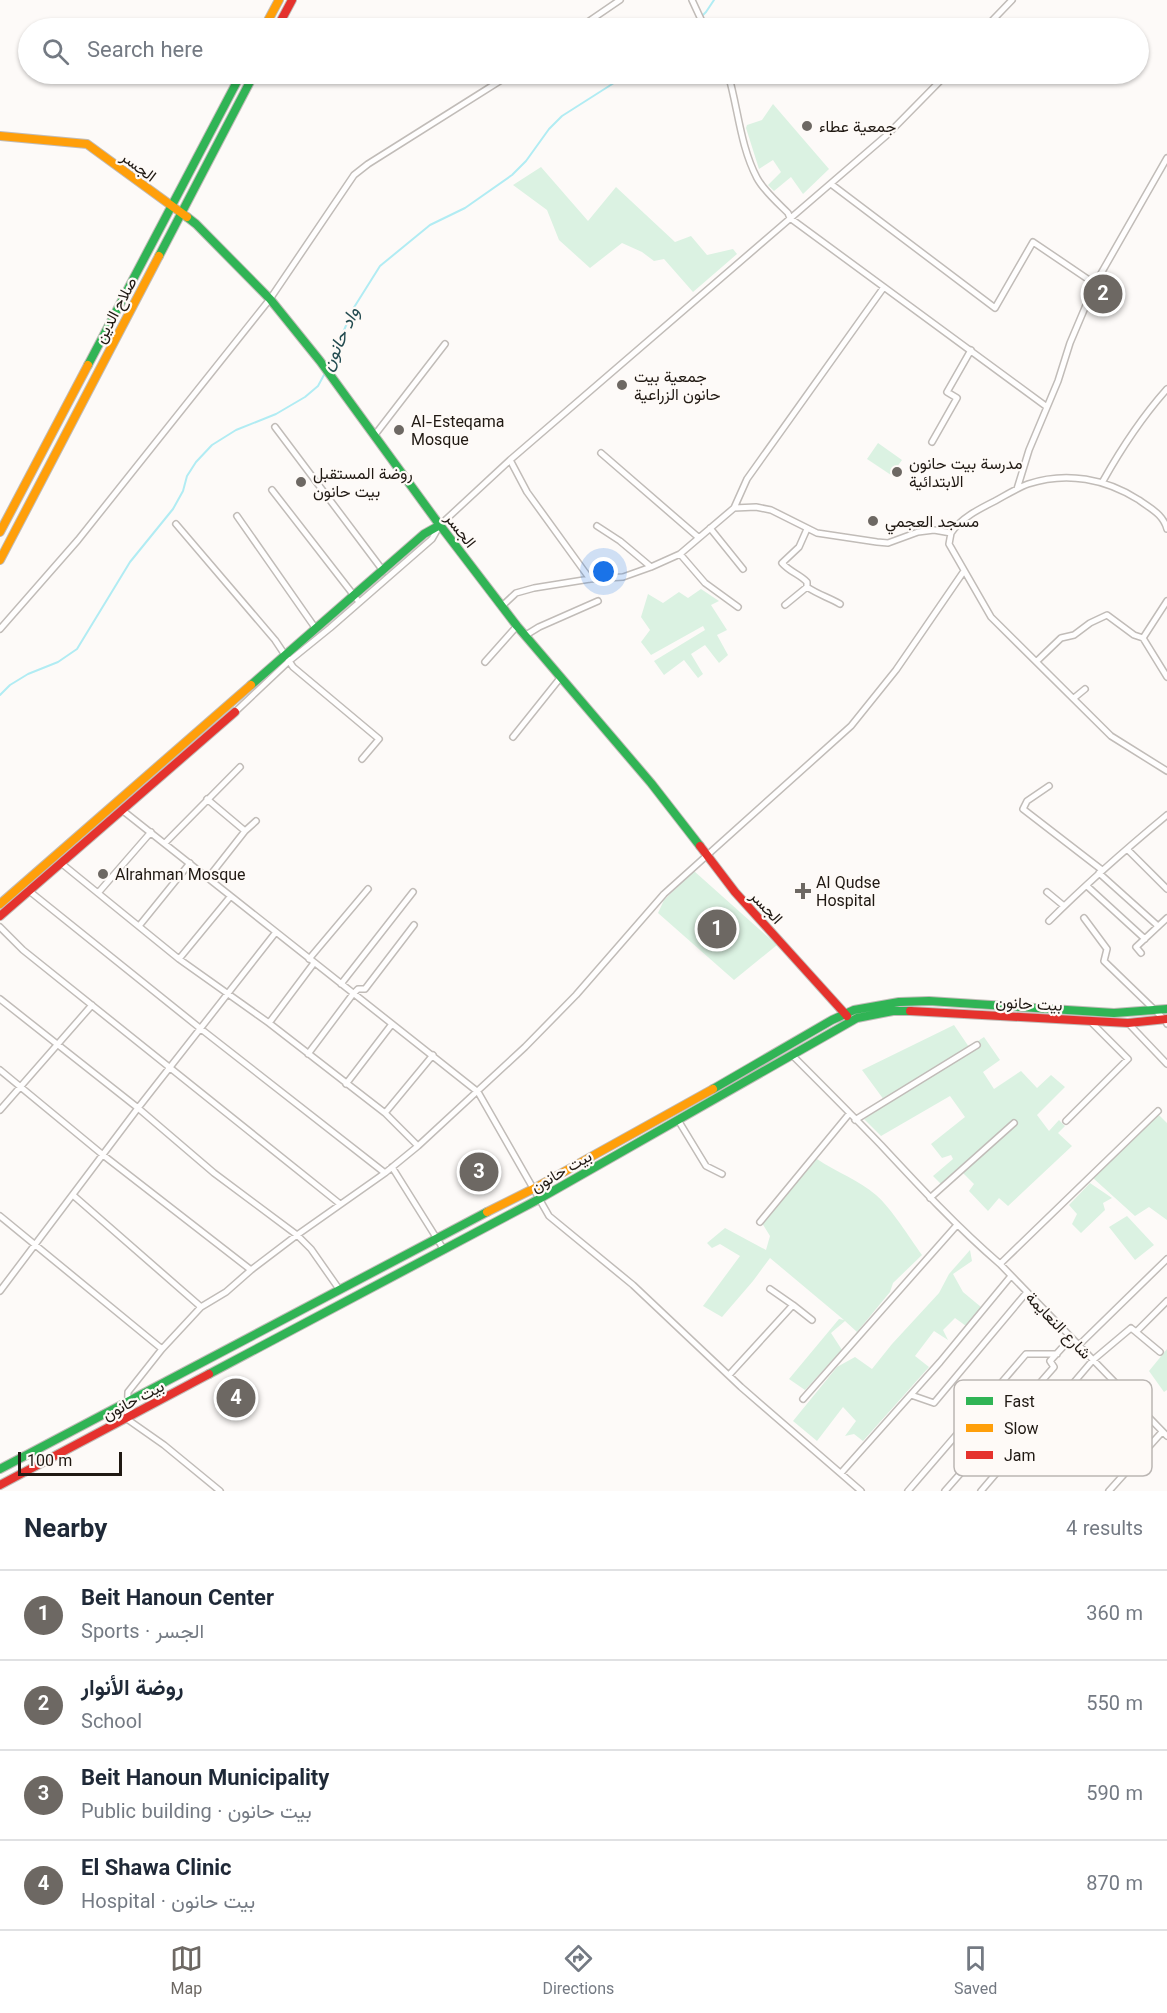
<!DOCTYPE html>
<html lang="en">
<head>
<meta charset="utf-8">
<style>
	body { margin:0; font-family:Georgia,Vazirmatn,serif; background:#f6f6f7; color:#1f2937 }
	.scale { position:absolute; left:18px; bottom:15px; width:104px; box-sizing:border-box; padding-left:6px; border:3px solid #201913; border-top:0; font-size:16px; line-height:21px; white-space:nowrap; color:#201913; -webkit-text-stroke:4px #fefaf7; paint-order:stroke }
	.you { position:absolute; left:604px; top:572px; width:21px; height:21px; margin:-15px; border:4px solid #fff; border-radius:50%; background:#1a73e8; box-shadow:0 0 0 9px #1a73e833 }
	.badge { display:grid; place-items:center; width:39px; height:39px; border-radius:50%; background:#6d6863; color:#fff; font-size:20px; font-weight:700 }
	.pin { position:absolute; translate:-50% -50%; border:3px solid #fff; box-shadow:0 2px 6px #0006 }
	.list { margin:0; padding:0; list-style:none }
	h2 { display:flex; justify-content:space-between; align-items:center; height:78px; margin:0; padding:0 24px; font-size:26px }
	h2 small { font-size:20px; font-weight:400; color:#747a83 }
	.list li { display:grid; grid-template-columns:39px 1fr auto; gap:18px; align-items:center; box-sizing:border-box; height:90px; padding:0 24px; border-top:2px solid #e0e1e3 }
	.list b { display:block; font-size:22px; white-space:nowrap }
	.list p { margin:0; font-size:20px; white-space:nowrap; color:#747a83 }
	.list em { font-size:20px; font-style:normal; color:#747a83 }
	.icon { flex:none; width:33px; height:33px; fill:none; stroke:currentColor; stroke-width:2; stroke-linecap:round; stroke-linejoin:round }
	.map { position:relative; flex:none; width:1167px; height:1491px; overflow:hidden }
	.search { position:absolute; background:#fff; box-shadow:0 2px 4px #0004; left:18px; right:18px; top:18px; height:66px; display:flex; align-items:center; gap:15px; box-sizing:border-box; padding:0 21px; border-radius:33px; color:#747a83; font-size:22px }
	.sheet { height:438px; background:#fff }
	nav { display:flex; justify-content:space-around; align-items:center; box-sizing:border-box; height:84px; border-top:2px solid #e0e1e3; background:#fff; font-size:16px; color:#747a83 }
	nav a { display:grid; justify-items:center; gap:3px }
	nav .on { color:#6d6863 }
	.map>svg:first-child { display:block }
	.green { fill:#dbf2e2 }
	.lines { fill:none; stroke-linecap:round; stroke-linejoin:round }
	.stream { stroke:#b1ecf3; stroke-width:2 }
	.street-casing { stroke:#c1bcb8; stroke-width:8 }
	.fast-casing { stroke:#c1bcb8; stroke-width:10 }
	.slow-casing { stroke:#c1bcb8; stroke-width:10 }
	.jam-casing { stroke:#c1bcb8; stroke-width:10 }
	.street { stroke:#fffefe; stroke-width:5 }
	.fast { stroke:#30b455; stroke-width:8 }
	.slow { stroke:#ff9f0a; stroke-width:8 }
	.jam { stroke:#e5322d; stroke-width:8 }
	.poi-dot { fill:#6d6863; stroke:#fefaf7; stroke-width:2 }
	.labels { text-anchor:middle; stroke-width:4.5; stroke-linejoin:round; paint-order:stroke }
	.poi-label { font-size:16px; fill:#201913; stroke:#fefaf7; text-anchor:start }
	.street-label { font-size:16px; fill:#201913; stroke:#fefaf7 }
	.water-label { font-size:18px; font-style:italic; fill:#244c51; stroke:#fefaf7 }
	.key { fill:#fefaf7; stroke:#bbb6b3; stroke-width:1.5 }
	.key-label { font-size:16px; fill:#201913 }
</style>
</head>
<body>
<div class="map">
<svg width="1167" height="1491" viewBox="0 0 1167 1491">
	<rect width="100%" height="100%" fill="#fdfaf8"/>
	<path class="green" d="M773,104L829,169L803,194L791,177L774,191L768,185L781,172L773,160L759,169L746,128L747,125L762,120Z
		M541,167L588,221L616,187L675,242L691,236L707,255L733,249L737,254L693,292L664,259L654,261L642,252L622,243L590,268L559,240L547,210L513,185Z
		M878,443L902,460L891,475L867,459Z
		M701,589L719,601L711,605L727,630L717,635L728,655L719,663L705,645L691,654L703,674L698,678L684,660L664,675L654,661L705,630L703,626L651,655L641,642L650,630L641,617L648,594L663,603L679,592L688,598Z
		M694,871L777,945L734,980L658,913L664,900Z
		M954,1025L969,1047L984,1037L1000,1060L983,1072L994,1089L1021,1071L1037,1088L1051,1075L1065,1087L1037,1115L1049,1131L1059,1120L1065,1126L1058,1133L1072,1146L1008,1206L999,1198L988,1211L969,1191L974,1184L963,1173L945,1188L933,1176L953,1159L951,1155L942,1158L931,1144L965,1117L950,1096L881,1136L864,1119L887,1104L862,1070Z
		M1158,1114L1167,1123V1220L1149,1207L1135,1216L1093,1178Z
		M817,1159C836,1172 859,1180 876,1195C892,1209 909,1237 922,1255L893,1283L890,1292L857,1332L845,1321L831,1333L842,1350L805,1390L789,1379L839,1319L844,1320L770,1258L753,1281L722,1317L703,1306L740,1256L720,1244L712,1248L707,1243L725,1228L766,1250L770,1236L762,1223Z
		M1090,1183L1112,1198L1103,1203L1105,1210L1081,1233L1072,1224L1077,1214L1069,1205Z
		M1127,1216L1154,1245L1135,1260L1109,1227Z
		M970,1250L972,1261L953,1274L963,1292L981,1307L966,1326L955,1318L943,1330L948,1340L934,1331L915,1356L929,1367L863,1441L854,1434L845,1436L856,1421L843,1407L817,1441L793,1421L837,1367L855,1357L872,1369L892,1344L939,1293L949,1274Z
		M1167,1349V1390L1164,1392L1149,1371Z"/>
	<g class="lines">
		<path class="stream" d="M690,28L706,12L714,0
			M328,368L353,309L380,266L430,225L465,208L512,175L526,161L549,129L562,116L628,74
			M0,695L10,685L28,674L58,662L77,649L130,562L173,509L183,491L187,476L196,462L212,445L236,430L276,414L305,397L318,386L325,373"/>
		<defs>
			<path id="street" d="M692,0L705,28
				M579,28L620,0
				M985,28L1012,0
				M728,74C738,107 740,146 757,178C764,191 777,202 788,213L790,218L1047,407
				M831,184L995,308L1033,242L1095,284
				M275,427L381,568L382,572
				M374,436L445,344
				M932,442L957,398L947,392L971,350
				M601,453L698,537
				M510,460L527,492L590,579
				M1103,481C1121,449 1142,417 1167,389
				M1017,489L1029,450L1058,381L1070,343L1095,284L1167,158
				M272,490L359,602
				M734,508L747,479L884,287
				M237,516L316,629
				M176,524L275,640L293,667L379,739L362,759
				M597,526L620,541L651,567L680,554L734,508L756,507L771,510L817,533L877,542L888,543L918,532L934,530L951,533C961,518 979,509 995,501C1006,495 1017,488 1028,484C1067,471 1106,479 1139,500C1151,509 1163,514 1167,529
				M710,528L743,569
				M951,533L949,544L991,617L1111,736L1167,771
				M680,554L705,583L738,607
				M807,587C819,595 828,597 840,604
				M1167,601L1143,638L1167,677
				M785,605L807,587V582C799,574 790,572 782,563L799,547L807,529
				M502,606L516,593L534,588L590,579L623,577L651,567
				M0,629L78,540L270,299L354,175L368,164L511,74
				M526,635L539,627L598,601
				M1037,661L1061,638L1074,635L1090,623L1107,615L1134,635L1143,638
				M485,662L517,626
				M1074,698L1085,689
				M235,712L288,662L330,628L432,539L440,525L510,460L887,135L947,74
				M513,737L561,677
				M1049,786L1027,801L1023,809L1102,870
				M207,799L245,831L208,878
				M122,810L478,1092L549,1216L633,1285L741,1387L861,1491
				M245,831L256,821
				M165,843L240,767
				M1128,850L1167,889
				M61,863L179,959L269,1023L385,1113L418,1146
				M1099,873L1158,926
				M1087,886L1145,939
				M28,890L201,1029L385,1173
				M1047,892L1064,906
				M98,893L151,832
				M1084,918L1107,949L1104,961L1165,1020L1167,1024
				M1049,921C1087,883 1126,849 1167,815
				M139,926L190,863
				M0,927L23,950L340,1204
				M1141,953L1136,947L1167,918
				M179,959L230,897
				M309,959L368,889
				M341,984L413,892
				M0,999L138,1108L214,1173L297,1235L311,1249L339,1289
				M269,1023L314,963
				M1128,1023L1167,1064
				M308,1054L353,994L358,989H365L414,925
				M793,1056C822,1085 851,1114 880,1144C919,1186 957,1227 1000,1264L1167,1436
				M0,1070L103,1155L251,1270
				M346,1084L392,1024
				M0,1110L92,1005
				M385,1113L433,1055
				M678,1120L706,1166L722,1174
				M855,1120L977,1045
				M1066,1121L1128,1059L1090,1021
				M392,1167L444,1250
				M74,1196L201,1307
				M930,1198L1014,1123
				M0,1216L162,1349
				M760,1222L849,1114
				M1000,1264L1158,1111
				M0,1291L138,1108L276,932
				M793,1305L812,1320
				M1136,1332L1160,1352
				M1079,1345L1167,1259
				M729,1375L793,1305L770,1289
				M911,1395L934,1403L1027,1292
				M803,1399L957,1225
				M841,1473L940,1362L1011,1276
				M220,1491L164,1445L127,1419L128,1392L162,1349L201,1307L226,1292L251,1270L297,1235L385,1173L418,1146L525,1047L576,995L664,894L851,726L896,670L964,571
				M908,1491L1026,1354H1057
				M945,1491L1054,1367L1050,1361L1071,1338
				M981,1491L1093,1360L1131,1328L1136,1332L1167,1301
				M1109,1491L1162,1432"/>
			<path id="fast" d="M187,217L196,224L270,299L320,361L436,520L517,626L651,783L700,846
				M159,256L254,74
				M88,365L241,74
				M251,685L424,534L440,525
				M713,1089L832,1020L854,1010L899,1002L929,1001L1114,1013L1167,1009
				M209,1374L539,1199L857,1018L893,1011H910
				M0,1469L487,1212"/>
			<path id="slow" d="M264,28L279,0
				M0,136L87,144L187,217
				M0,532L88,365
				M0,560L159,256
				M0,904L251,685
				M487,1212L533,1189L713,1089"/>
			<path id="jam" d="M277,28L292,0
				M700,846L735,892L847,1016
				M0,916L235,712
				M910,1011L1128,1023L1167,1019
				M0,1485L209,1374"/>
		</defs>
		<use href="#street" class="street-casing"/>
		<use href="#fast" class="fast-casing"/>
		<use href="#slow" class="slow-casing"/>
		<use href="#jam" class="jam-casing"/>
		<use href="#street" class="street"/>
		<use href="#fast" class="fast"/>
		<use href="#slow" class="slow"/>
		<use href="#jam" class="jam"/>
	</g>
	<g class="poi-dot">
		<circle cx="807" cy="126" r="6"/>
		<circle cx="622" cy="385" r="6"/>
		<circle cx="399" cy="430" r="6"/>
		<circle cx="897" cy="472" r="6"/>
		<circle cx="301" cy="482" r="6"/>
		<circle cx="873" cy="521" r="6"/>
		<circle cx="103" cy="874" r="6"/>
		<path d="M800 882h6v6h6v6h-6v6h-6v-6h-6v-6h6z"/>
	</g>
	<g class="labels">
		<g class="poi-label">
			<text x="819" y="132">جمعية عطاء</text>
			<text x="634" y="382">جمعية بيت<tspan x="634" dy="18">حانون الزراعية</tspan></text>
			<text x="411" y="427">Al-Esteqama<tspan x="411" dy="18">Mosque</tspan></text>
			<text x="909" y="469">مدرسة بيت حانون<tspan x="909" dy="18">الابتدائية</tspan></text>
			<text x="313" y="479">روضة المستقبل<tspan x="313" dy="18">بيت حانون</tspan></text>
			<text x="885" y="527">مسجد العجمي</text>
			<text x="115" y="880">Alrahman Mosque</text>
			<text x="816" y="888">Al Qudse<tspan x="816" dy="18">Hospital</tspan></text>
		</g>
		<g class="street-label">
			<text transform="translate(139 166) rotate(37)" y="6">الجسر</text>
			<text transform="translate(115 310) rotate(-62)" y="6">صلاح الدين</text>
			<text transform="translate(461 530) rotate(52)" y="6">الجسر</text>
			<text transform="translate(767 907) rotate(47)" y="6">الجسر</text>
			<text transform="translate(1029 1003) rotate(3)" y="6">بيت حانون</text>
			<text transform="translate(561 1171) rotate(-30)" y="6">بيت حانون</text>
			<text transform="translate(1059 1325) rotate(46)" y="6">شارع النعايمة</text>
			<text transform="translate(133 1400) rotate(-28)" y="6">بيت حانون</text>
		</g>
		<g class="water-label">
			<text transform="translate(340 339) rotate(-65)" y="6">واد حانون</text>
		</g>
	</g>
	<rect x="954" y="1380" width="198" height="96" rx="9" class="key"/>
	<rect x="966" y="1397" width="27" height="8" fill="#30b455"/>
	<rect x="966" y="1424" width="27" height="8" fill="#ff9f0a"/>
	<rect x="966" y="1451" width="27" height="8" fill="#e5322d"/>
	<g class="key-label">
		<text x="1004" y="1407">Fast</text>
		<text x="1004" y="1434">Slow</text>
		<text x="1004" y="1461">Jam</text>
	</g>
</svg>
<div class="scale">100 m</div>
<div class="you"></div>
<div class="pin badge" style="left:717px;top:929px">1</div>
<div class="pin badge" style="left:1103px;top:294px">2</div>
<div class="pin badge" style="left:479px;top:1172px">3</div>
<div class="pin badge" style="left:236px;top:1398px">4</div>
<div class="search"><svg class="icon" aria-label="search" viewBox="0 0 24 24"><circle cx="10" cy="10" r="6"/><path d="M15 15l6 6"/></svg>Search here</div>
</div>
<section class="sheet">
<h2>Nearby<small>4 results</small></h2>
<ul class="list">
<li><span class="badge">1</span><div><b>Beit Hanoun Center</b><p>Sports · الجسر</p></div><em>360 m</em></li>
<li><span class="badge">2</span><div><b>روضة الأنوار</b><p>School</p></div><em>550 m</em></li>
<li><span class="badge">3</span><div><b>Beit Hanoun Municipality</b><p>Public building · بيت حانون</p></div><em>590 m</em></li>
<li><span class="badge">4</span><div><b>El Shawa Clinic</b><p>Hospital · بيت حانون</p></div><em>870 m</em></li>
</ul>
</section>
<nav>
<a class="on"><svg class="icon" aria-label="map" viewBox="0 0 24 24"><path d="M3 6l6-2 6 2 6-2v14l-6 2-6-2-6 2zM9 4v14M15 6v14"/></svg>Map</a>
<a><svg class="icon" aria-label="directions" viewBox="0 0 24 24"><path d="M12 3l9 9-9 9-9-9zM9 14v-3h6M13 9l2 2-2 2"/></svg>Directions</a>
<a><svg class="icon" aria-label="saved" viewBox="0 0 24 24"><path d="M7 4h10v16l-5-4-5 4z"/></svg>Saved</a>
</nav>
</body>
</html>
